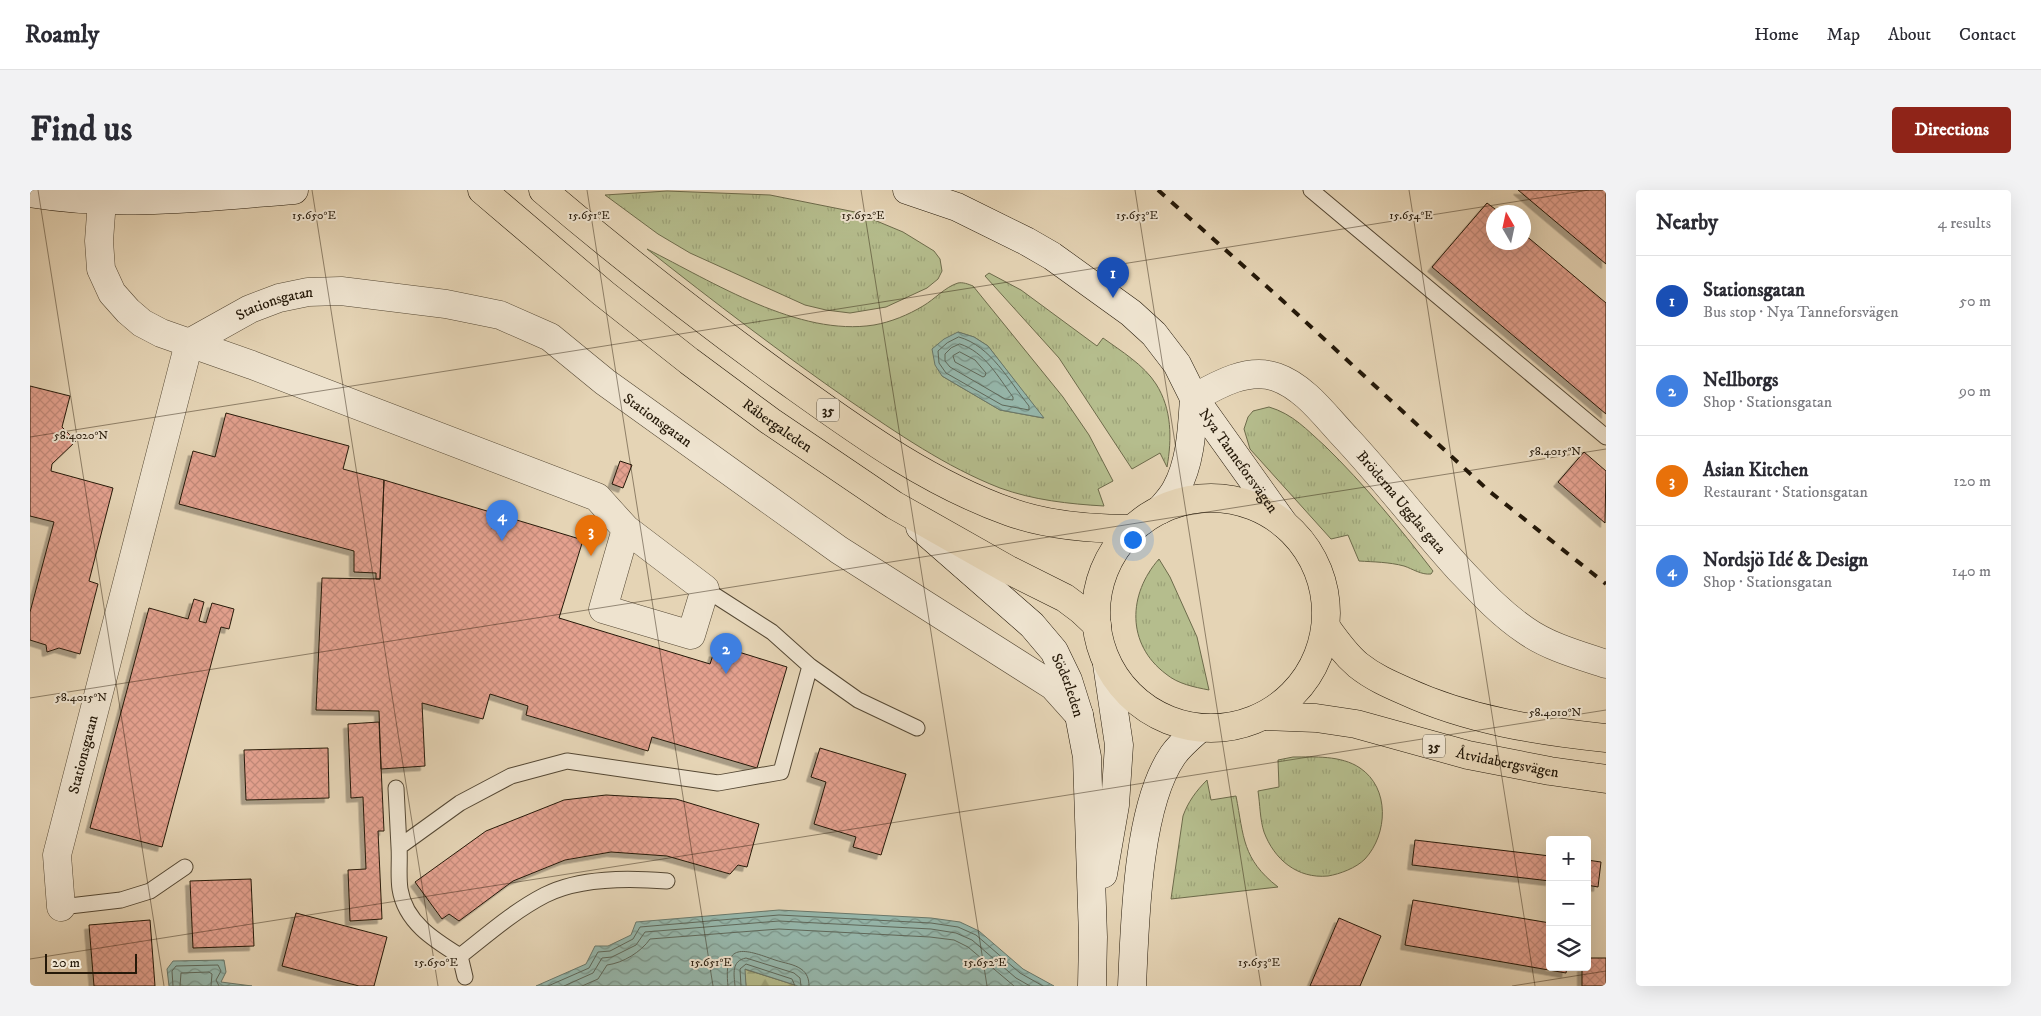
<!DOCTYPE html>
<html lang="en">
<head>
<meta charset="utf-8">
<style>
	body { margin:0; font-family:"IM FELL DW Pica",serif; background:#f2f2f3; color:#2b2b33 }
	.controls { position:absolute; right:15px; bottom:15px; display:grid; overflow:hidden; border-radius:5px; box-shadow:0 5px 20px #0002 }
	.controls button { width:45px; height:45px; display:grid; place-items:center; padding:0; border:0; border-bottom:1px solid #e1e1e2; background:#fff; color:#2b2b33; font:25px sans-serif }
	.compass { position:absolute; left:1456px; top:15px; width:45px; height:45px; border-radius:50%; background:#fff; box-shadow:0 5px 20px #0002; rotate:351deg }
	.scale { position:absolute; left:15px; bottom:12px; width:92px; box-sizing:border-box; padding-left:5px; border:2px solid #251909; border-top:0; font-size:14px; line-height:18px; white-space:nowrap; color:#251909; -webkit-text-stroke:4px #eee3cf; paint-order:stroke }
	.you { position:absolute; left:1102px; top:349px; width:18px; height:18px; margin:-12px; border:4px solid #fff; border-radius:50%; background:#1a73e8; box-shadow:0 0 0 8px #1a73e833 }
	.badge { display:grid; place-items:center; width:32px; height:32px; border-radius:50%; background:#8f2418; color:#fff; font-size:16px; font-weight:700 }
	.pin { position:absolute; translate:-50% -41px; filter:drop-shadow(0 1px 2px #0008) }
	.pin::after { content:''; position:absolute; top:26px; width:18px; height:15px; background:inherit; clip-path:polygon(0 0,100% 0,50% 100%) }
	.list { margin:0; padding:0; list-style:none }
	h2 { display:flex; justify-content:space-between; align-items:center; height:65px; margin:0; padding:0 20px; font-size:21px }
	h2 small { font-size:16px; font-weight:400; color:#7c7c81 }
	.list li { display:grid; grid-template-columns:32px 1fr auto; gap:15px; align-items:center; box-sizing:border-box; height:90px; padding:0 20px; border-top:1px solid #e1e1e2 }
	.list b { display:block; font-size:19px; white-space:nowrap }
	.list p { margin:0; font-size:16px; white-space:nowrap; color:#7c7c81 }
	.list em { font-size:16px; font-style:normal; color:#7c7c81 }
	.icon { flex:none; width:28px; height:28px; fill:none; stroke:currentColor; stroke-width:2; stroke-linecap:round; stroke-linejoin:round }
	.map { position:relative; flex:none; width:1576px; height:796px; overflow:hidden; border-radius:5px }
	header { display:flex; align-items:center; gap:30px; box-sizing:border-box; height:70px; padding:0 25px; background:#fff; border-bottom:1px solid #e1e1e2 }
	header strong { font-size:24px }
	nav { display:flex; gap:28px; margin-inline-start:auto; font-size:18px }
	.intro { display:flex; align-items:center; justify-content:space-between; box-sizing:border-box; height:120px; padding:0 30px }
	h1 { margin:0; font-size:35px }
	.button { padding:12px 22px; border-radius:5px; background:#8f2418; color:#fff; font-size:18px; font-weight:700 }
	main { display:flex; gap:30px; padding:0 30px }
	aside { flex:1; background:#fff; border-radius:5px; box-shadow:0 5px 20px #0002 }
	.map>svg:first-child { display:block }
	.grass { fill:url(#grass-tufts); stroke:#6d6b4b; fill-rule:evenodd }
	.forest { fill:url(#forest-firs); stroke:#6d6b4b }
	.water { fill:url(#water-waves); stroke:#69786b }
	.lines { fill:none; stroke-linecap:round; stroke-linejoin:round }
	.shore { stroke:#5e685b; stroke-width:1 }
	.building { fill:url(#building-cross-hatch); stroke:#251909; filter:url(#shadow) }
	.service-casing { stroke:#554834; stroke-width:17 }
	.minor-casing { stroke:#554834; stroke-width:29 }
	.secondary-casing { stroke:#251909; stroke-width:29 }
	.primary-casing { stroke:#251909; stroke-width:29 }
	.service { stroke:#eee3cf; stroke-width:15 }
	.minor { stroke:#eee3cf; stroke-width:28 }
	.secondary { stroke:#eee3cf; stroke-width:28 }
	.primary { stroke:#e5d4b5; stroke-width:28 }
	.rail { stroke:#251909; stroke-width:4; stroke-dasharray:9 9; stroke-linecap:butt }
	.ticks { fill:none; stroke:#251909; stroke-width:1; stroke-opacity:0.45 }
	.labels { text-anchor:middle; stroke-width:4; stroke-linejoin:round; paint-order:stroke }
	.shield { fill:#eee3cf; stroke:#615644; stroke-width:1 }
	.shield-label { font-size:14px; font-weight:bold; fill:#251909 }
	.street-label { font-size:15px; fill:#251909; stroke:#eee3cf }
	.ticks-label { font-size:12px; text-anchor:middle; fill:#251909; stroke:#eee3cf; stroke-width:4; stroke-linejoin:round; paint-order:stroke }
</style>
</head>
<body>
<header>
<strong>Roamly</strong>
<nav><a>Home</a><a>Map</a><a>About</a><a>Contact</a></nav>
</header>
<div class="intro"><h1>Find us</h1><a class="button">Directions</a></div>
<main>
<div class="map">
<svg width="1576" height="796" viewBox="0 0 1576 796">
	<defs>
		<pattern id="grass-tufts" width="24" height="20" patternUnits="userSpaceOnUse" patternTransform="scale(1.25)"><rect width="24" height="20" fill="#b5bd8d"/><path d="M3 7l-1-3M5 7V3M7 7l1-3M15 17l-1-3M17 17v-4M19 17l1-3" fill="none" stroke="#9ca278"/></pattern>
		<pattern id="forest-firs" width="22" height="20" patternUnits="userSpaceOnUse" patternTransform="scale(1.25)"><rect width="22" height="20" fill="#b5bd8d"/><path d="M5 1l3.5 6h-7zM16 11l3.5 6h-7z" fill="#9ca278"/></pattern>
		<pattern id="water-waves" width="16" height="10" patternUnits="userSpaceOnUse" patternTransform="scale(1.25)"><rect width="16" height="10" fill="#96b8ad"/><path d="M0 5q4-4 8 0t8 0" fill="none" stroke="#7a958b"/></pattern>
		<pattern id="building-cross-hatch" width="8" height="8" patternUnits="userSpaceOnUse" patternTransform="scale(1.25)"><rect width="8" height="8" fill="#e4a18f"/><path d="M0 0l8 8M0 8l8-8" fill="none" stroke="#c38a7a"/></pattern>
		<filter id="shadow"><feDropShadow dx="-4.5" dy="4.5" stdDeviation="0" flood-color="#0004"/></filter>
	</defs>
	<rect width="100%" height="100%" fill="#e5d4b5"/>
	<filter id="stains"><feTurbulence type="fractalNoise" baseFrequency=".004" numOctaves="4"/><feColorMatrix values="0 0 0 0 .2 0 0 0 0 .09 0 0 0 0 .02 0 0 0 .5 -.17"/></filter>
	<radialGradient id="worn" r=".72"><stop offset=".6" stop-color="#630" stop-opacity="0"/><stop offset="1" stop-color="#630" stop-opacity=".3"/></radialGradient>
	<path class="grass" d="M637,1L740,5L825,22L873,42L904,61L910,69L912,81L908,89L897,98L856,117L820,123L796,120L775,115L660,63L628,44L575,5Z
		M617,59C683,92 769,147 844,135C861,132 878,125 893,116C905,109 915,97 928,93C933,92 938,94 943,96L1033,207L1059,245L1083,291L1068,299L1074,316C1039,314 1003,310 970,298C916,277 867,243 820,211C751,163 684,112 617,59ZM928,142L944,147L958,156L1013,228L970,220L912,186Z
		M959,83L991,100L1067,156L1073,148C1091,161 1114,175 1126,194C1142,219 1142,249 1137,277L1130,263L1102,279L1029,168L955,86Z
		M1239,217C1263,224 1277,240 1295,256C1335,295 1369,337 1403,381L1401,384C1391,385 1383,379 1374,376C1359,372 1344,372 1329,371L1318,345L1301,349L1220,259L1214,239L1218,227L1223,221Z
		M1129,369L1140,387L1167,447L1179,500C1164,497 1148,494 1136,484C1096,454 1098,404 1129,369Z
		M1263,567C1284,567 1311,565 1330,578C1360,598 1358,644 1335,669C1326,678 1310,684 1298,686C1267,689 1244,669 1234,642C1230,630 1230,614 1228,601L1249,597L1248,570Z
		M1177,590L1181,610L1206,606C1214,647 1212,669 1248,697L1141,709L1153,626C1158,612 1166,601 1177,590Z"/>
	<path class="forest" d="M714,779L768,796H716Z"/>
	<path class="water" d="M928,142L944,147L958,156L1014,228L970,220L912,186L905,175L902,159L914,149Z
		M749,720L901,728L930,732L949,741L993,779L1024,796H768L715,779L716,796H506L556,774L565,756H578L601,745L606,732Z
		M194,770L196,782L191,792L222,796H139L137,779L143,771Z"/>
	<g class="lines">
		<path class="shore" d="M929,147C961,156 979,191 999,216V220L972,215L916,183L909,173L908,161L917,153Z
			M930,154C955,162 968,187 983,207V210L975,209L920,177L915,171V164L921,158Z
			M930,162L945,170L956,183L955,186L953,187L925,172L923,166Z
			M143,796L142,781L146,776L188,775L191,781L186,790L189,796
			M150,796L151,783L179,782L182,784L181,796
			M518,796L559,778L568,762L580,761L603,749L610,737L749,725L901,733L928,737L946,745L990,783L1013,796
			M534,796L563,783L572,768L582,767L606,755L615,742L749,731L901,739L926,743L942,750L986,788L1000,796
			M552,796L568,789L577,775C593,773 611,762 620,749L749,739L900,747L924,750L938,757L984,796
			M698,796C693,751 714,759 745,770C754,773 764,774 771,779C777,783 779,789 779,796
			M705,796C704,784 701,771 716,768L764,783L770,788L771,796
			M711,796L710,779L716,774L762,789L765,796"/>
	</g>
	<path class="building" d="M1488,0H1576V74Z
		M1457,13L1469,22H1464V52H1494V44L1576,113V224L1402,77Z
		M0,196L40,206L32,237L46,251L22,274L21,281L83,298L59,391L68,394L50,464L29,458L17,462L16,455L0,450V422L24,332L0,326Z
		M196,223L319,256L313,279L354,290L350,389H346V383L324,382V361L149,314L163,261L185,267Z
		M1554,262L1576,281L1575,333L1528,292Z
		M590,271L602,275L593,298L582,294Z
		M354,290L553,350L529,428L680,474L684,462L697,465L699,459L757,477L727,578L622,547L618,561L496,525L498,516L460,504L453,529L392,513L395,576L351,579L349,521L286,520L292,388L350,389Z
		M164,409L174,412L169,431L176,433L182,413L204,419L199,439L191,437L132,657L60,638L119,418L158,429Z
		M349,532L354,641H348L352,729L320,731L318,680L336,679L333,607L321,608L318,534Z
		M298,558L299,608L216,610L214,560Z
		M790,558L876,584L851,665L823,657L826,647L784,634L796,592L781,587Z
		M576,605L646,609L729,634L717,677L708,675L700,684L637,666L581,662L535,670L483,691L429,731L419,724L412,729L385,692L456,641L534,610Z
		M1385,650L1520,666V691L1382,675Z
		M1557,670L1571,672L1568,697L1557,695Z
		M221,689L224,756L163,758L160,691Z
		M1383,710L1520,733V777H1537L1536,783L1375,755Z
		M266,723L357,747L344,796H329L252,776Z
		M1309,728L1351,746L1330,796H1280Z
		M120,730L125,796H64L59,735Z
		M1557,768H1576V796H1552V777H1557Z"/>
	<g class="lines">
		<defs>
			<path id="service" d="M1281,0L1576,247
				M675,399L742,442L780,476L828,510L887,538
				M366,598L369,657
				M637,691C599,688 550,687 515,705C484,721 458,744 430,766C404,750 375,732 370,699C368,686 370,670 369,657L430,613L481,586L537,571L688,593L751,582L780,476
				M31,717L91,710L120,701L155,677
				M430,766L435,787"/>
			<g id="minor">
				<path d="M72,10L69,51L71,79L82,103L98,121L112,133L131,143L222,175L567,307L596,339L675,399L661,445L573,419L596,339"/>
				<path id="s1" d="M1164,208C1187,195 1218,177 1246,187C1275,197 1296,227 1317,249C1356,291 1390,336 1429,379C1450,401 1470,423 1495,440C1519,457 1549,465 1576,474"/>
				<path id="s2" d="M31,717L27,665L159,153L220,119L249,108L278,102L311,101L416,114L470,125L520,147L575,192L809,360L1023,496L1049,525"/>
			</g>
			<g id="secondary">
				<path id="s3" d="M877,0L927,17L996,51L1022,66L1101,123L1124,144L1147,174L1164,208L1254,334"/>
				<path d="M0,3C87,18 176,7 264,0"/>
				<path d="M1130,320C1135,314 1142,307 1146,299C1161,272 1162,238 1164,208"/>
				<path id="s4" d="M890,337L1002,435L1024,461L1038,490L1049,525L1057,567L1063,747L1062,796"/>
				<path d="M1073,684L1085,615L1089,555L1077,474"/>
				<path d="M1102,796C1105,732 1107,617 1143,565C1150,555 1161,546 1170,538"/>
			</g>
			<g id="primary">
				<path id="s5" d="M452,0L573,103L659,171L740,231L864,315L979,380L1035,408L1051,420L1067,435"/>
				<path d="M513,0C589,65 669,127 750,186C823,238 895,292 980,322C1019,336 1061,339 1102,339"/>
				<circle cx="1181" cy="423" r="115"/>
				<path d="M1296,437C1306,451 1315,464 1328,475C1343,487 1359,494 1375,501C1438,530 1508,541 1576,548"/>
				<path id="s6" d="M1233,526L1286,528L1326,534L1438,565L1520,581L1576,589"/>
			</g>
		</defs>
		<use href="#service" class="service-casing"/>
		<use href="#minor" class="minor-casing"/>
		<use href="#secondary" class="secondary-casing"/>
		<use href="#primary" class="primary-casing"/>
		<use href="#service" class="service"/>
		<use href="#minor" class="minor"/>
		<use href="#secondary" class="secondary"/>
		<use href="#primary" class="primary"/>
		<path class="rail" d="M1128,0L1253,111L1459,301L1576,394"/>
	</g>
	<path class="ticks" d="M8,0L134,796M282,0L408,796M557,0L683,796M831,0L957,796M1105,0L1231,796M1379,0L1505,796M0,247L1559,0M0,508L1576,259M0,769L1576,520M1482,796L1576,781"/>
	<g class="labels">
		<g class="shield">
			<rect x="787" y="208.5" width="22" height="23" rx="4"/>
			<rect x="1393" y="544.5" width="22" height="23" rx="4"/>
		</g>
		<g class="shield-label">
			<text x="798" y="225">35</text>
			<text x="1404" y="561">35</text>
		</g>
		<g class="street-label">
			<text dy="5" stroke="none"><textPath href="#s2" startOffset="676">Stationsgatan</textPath></text>
			<text dy="5" stroke="none"><textPath href="#s2" startOffset="1096">Stationsgatan</textPath></text>
			<text dy="5" stroke="none"><textPath href="#s5" startOffset="378">Råbergaleden</textPath></text>
			<text dy="5" stroke="none"><textPath href="#s3" startOffset="441">Nya Tanneforsvägen</textPath></text>
			<text dy="5" stroke="none"><textPath href="#s1" startOffset="266">Bröderna Ugglas gata</textPath></text>
			<text dy="5" stroke="none"><textPath href="#s4" startOffset="220">Söderleden</textPath></text>
			<text dy="5" stroke="none"><textPath href="#s2" startOffset="156">Stationsgatan</textPath></text>
			<text dy="5" stroke="none"><textPath href="#s6" startOffset="250">Åtvidabergsvägen</textPath></text>
		</g>
	</g>
	<g class="ticks-label">
		<text x="284" y="29">15.650°E</text>
		<text x="559" y="29">15.651°E</text>
		<text x="833" y="29">15.652°E</text>
		<text x="1107" y="29">15.653°E</text>
		<text x="1381" y="29">15.654°E</text>
		<text x="51" y="249">58.4020°N</text>
		<text x="1525" y="265">58.4015°N</text>
		<text x="51" y="511">58.4015°N</text>
		<text x="1525" y="526">58.4010°N</text>
		<text x="406" y="776">15.650°E</text>
		<text x="681" y="776">15.651°E</text>
		<text x="955" y="776">15.652°E</text>
		<text x="1229" y="776">15.653°E</text>
	</g>
	<rect width="100%" height="100%" filter="url(#stains)"/>
	<rect width="100%" height="100%" fill="url(#worn)"/>
</svg>
<div class="controls">
<button>+</button>
<button>−</button>
<button><svg class="icon" aria-label="layers" viewBox="0 0 24 24"><path d="M12 4l9 5-9 5-9-5zM3 14l9 5 9-5"/></svg></button>
</div>
<svg class="compass" viewBox="-18 -18 36 36"><path d="M0-13l5 13h-10z" fill="#e53935"/><path d="M0 13l5-13h-10z" fill="#7c7c81"/></svg>
<div class="scale">20 m</div>
<div class="you"></div>
<div class="pin badge" style="left:1083px;top:108px;background:#1a4fb4">1</div>
<div class="pin badge" style="left:696px;top:484px;background:#3f7fe0">2</div>
<div class="pin badge" style="left:561px;top:366px;background:#e8710a">3</div>
<div class="pin badge" style="left:472px;top:351px;background:#3f7fe0">4</div>
</div>
<aside>
<h2>Nearby<small>4 results</small></h2>
<ul class="list">
<li><span class="badge" style="background:#1a4fb4">1</span><div><b>Stationsgatan</b><p>Bus stop · Nya Tanneforsvägen</p></div><em>50 m</em></li>
<li><span class="badge" style="background:#3f7fe0">2</span><div><b>Nellborgs</b><p>Shop · Stationsgatan</p></div><em>90 m</em></li>
<li><span class="badge" style="background:#e8710a">3</span><div><b>Asian Kitchen</b><p>Restaurant · Stationsgatan</p></div><em>120 m</em></li>
<li><span class="badge" style="background:#3f7fe0">4</span><div><b>Nordsjö Idé &amp; Design</b><p>Shop · Stationsgatan</p></div><em>140 m</em></li>
</ul>
</aside>
</main>
</body>
</html>
